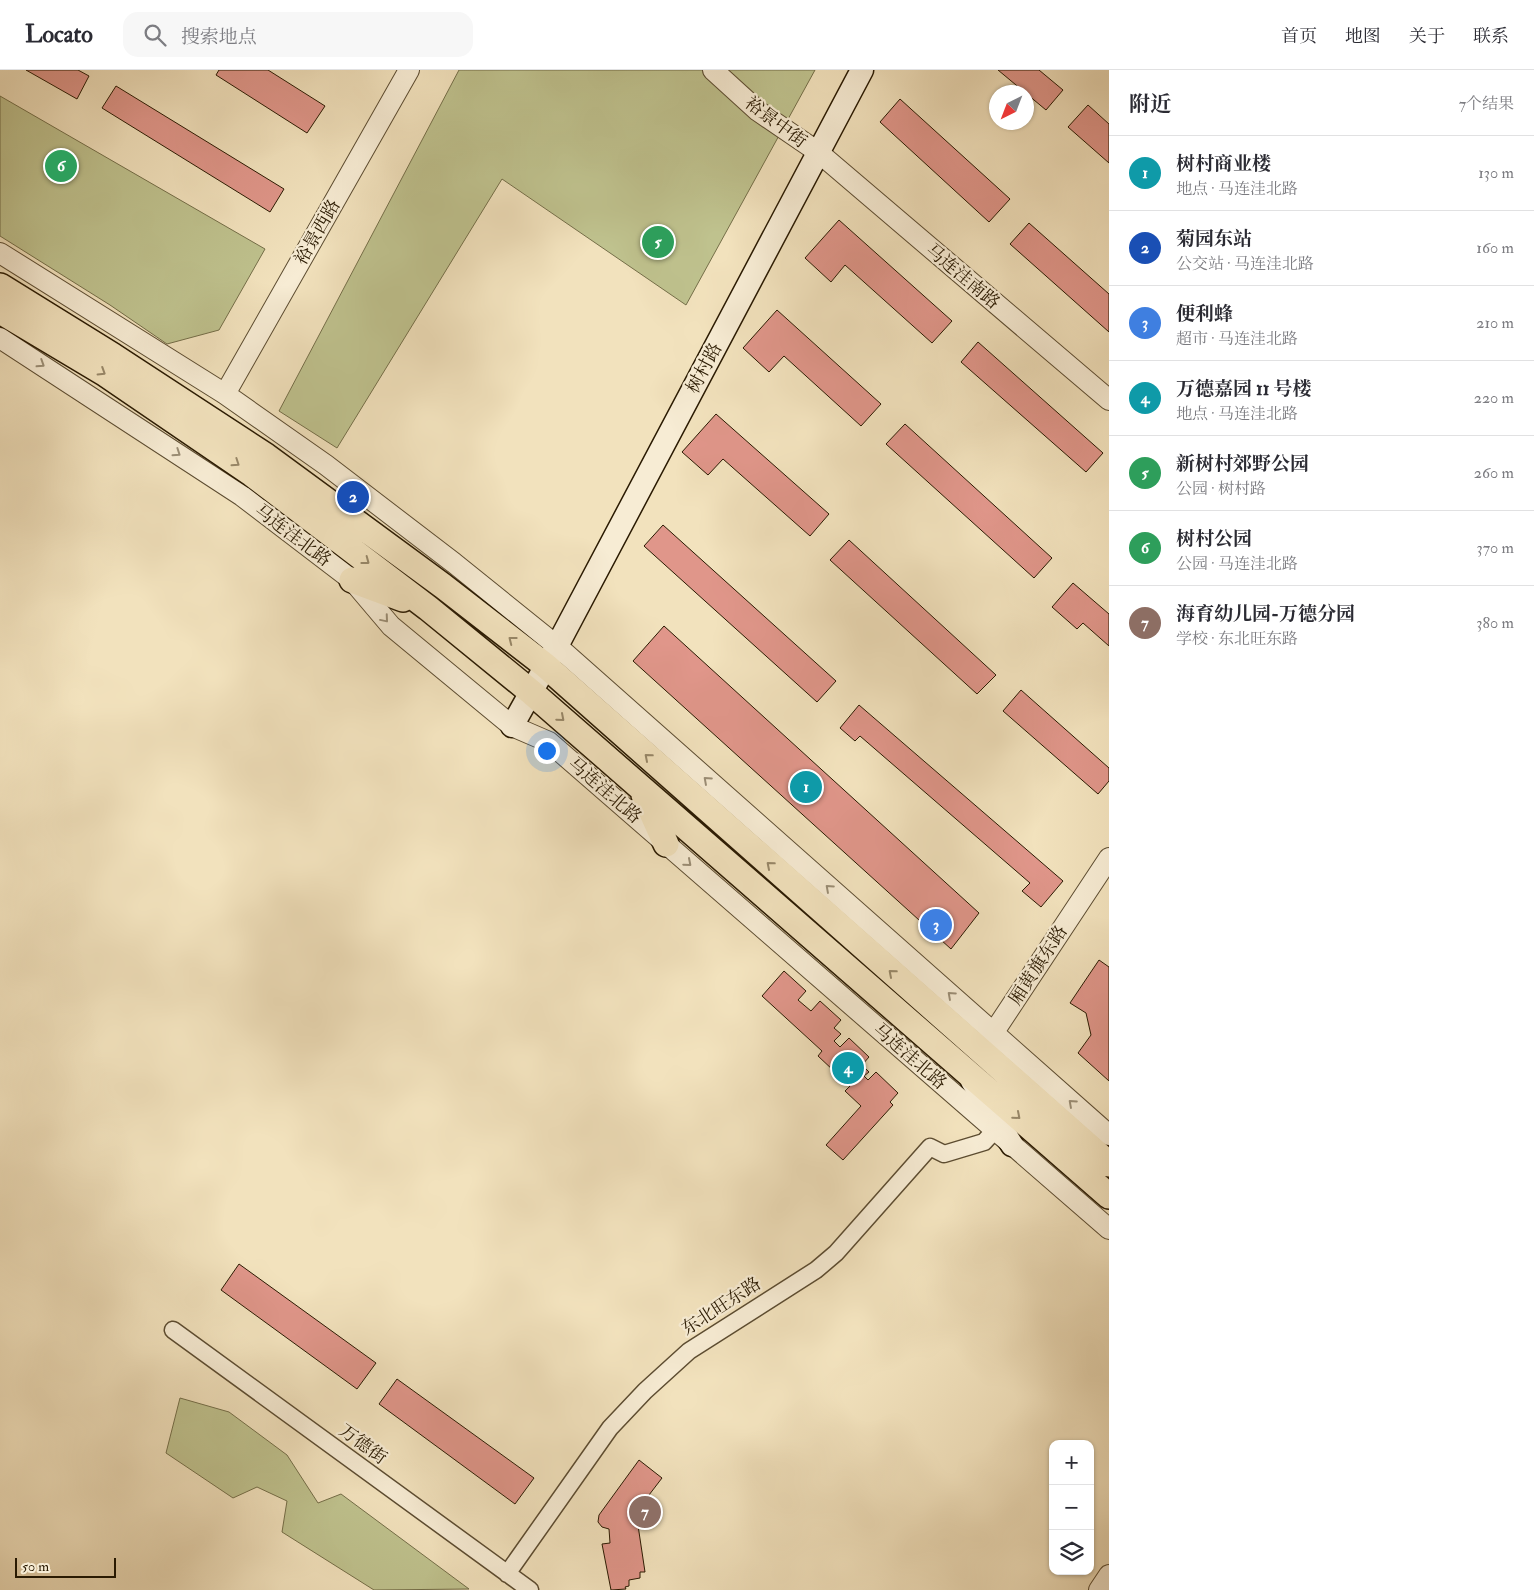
<!DOCTYPE html>
<html lang="zh">
<head>
<meta charset="utf-8">
<style>
	body { margin:0; font-family:"IM FELL Double Pica","Noto Serif SC",serif; background:#f7f7f7; color:#2b2b33 }
	.controls { position:absolute; right:15px; bottom:15px; display:grid; overflow:hidden; border-radius:10px; box-shadow:0 1px 4px #0004 }
	.controls button { width:45px; height:45px; display:grid; place-items:center; padding:0; border:0; border-bottom:1px solid #e1e1e2; background:#fff; color:#2b2b33; font:25px sans-serif }
	.compass { position:absolute; left:989px; top:15px; width:45px; height:45px; border-radius:50%; background:#fff; box-shadow:0 1px 4px #0004; rotate:222deg }
	.scale { position:absolute; left:15px; bottom:12px; width:101px; box-sizing:border-box; padding-left:5px; border:2px solid #2a1a02; border-top:0; font-size:14px; line-height:18px; white-space:nowrap; color:#2a1a02; -webkit-text-stroke:4px #f7ecd4; paint-order:stroke }
	.you { position:absolute; left:546px; top:680px; width:18px; height:18px; margin:-12px; border:4px solid #fff; border-radius:50%; background:#1a73e8; box-shadow:0 0 0 8px #1a73e833 }
	.badge { display:grid; place-items:center; width:32px; height:32px; border-radius:50%; background:#1a73e8; color:#fff; font-size:16px; font-weight:700 }
	.pin { position:absolute; translate:-50% -50%; border:2px solid #fff; box-shadow:0 1px 5px #0006 }
	.list { margin:0; padding:0; list-style:none }
	h2 { display:flex; justify-content:space-between; align-items:center; height:65px; margin:0; padding:0 20px; font-size:21px }
	h2 small { font-size:16px; font-weight:400; color:#7c7c81 }
	.list li { display:grid; grid-template-columns:32px 1fr auto; gap:15px; align-items:center; box-sizing:border-box; height:75px; padding:0 20px; border-top:1px solid #e1e1e2 }
	.list b { display:block; font-size:19px; white-space:nowrap }
	.list p { margin:0; font-size:16px; white-space:nowrap; color:#7c7c81 }
	.list em { font-size:16px; font-style:normal; color:#7c7c81 }
	.icon { flex:none; width:28px; height:28px; fill:none; stroke:currentColor; stroke-width:2; stroke-linecap:round; stroke-linejoin:round }
	.map { position:relative; flex:none; width:1109px; height:1520px; overflow:hidden }
	header { display:flex; align-items:center; gap:30px; box-sizing:border-box; height:70px; padding:0 25px; background:#fff; border-bottom:1px solid #e1e1e2 }
	header strong { font-size:24px }
	nav { display:flex; gap:28px; margin-inline-start:auto; font-size:18px }
	.search { width:350px; height:45px; background:#f7f7f7; display:flex; align-items:center; gap:12px; box-sizing:border-box; padding:0 18px; border-radius:15px; color:#7c7c81; font-size:19px }
	main { display:flex }
	aside { flex:1; background:#fff }
	.map>svg:first-child { display:block }
	.green { fill:#bfc28e; stroke:#746e48 }
	.building { fill:#e0968a; stroke:#2a1a02 }
	.lines { fill:none; stroke-linecap:round; stroke-linejoin:round }
	.minor-casing { stroke:#5c4c31; stroke-width:19 }
	.tertiary-casing { stroke:#5c4c31; stroke-width:22 }
	.secondary-casing { stroke:#2a1a02; stroke-width:25 }
	.primary-casing { stroke:#2a1a02; stroke-width:28 }
	.minor { stroke:#f7ecd4; stroke-width:16 }
	.tertiary { stroke:#f7ecd4; stroke-width:20 }
	.secondary { stroke:#f7ecd4; stroke-width:22 }
	.primary { stroke:#f2e2bd; stroke-width:25 }
	.oneway { stroke:#9b8e76 }
	.oneway2 { stroke:#988869 }
	.labels { text-anchor:middle; stroke-width:4.5; stroke-linejoin:round; paint-order:stroke }
	.street-label { font-size:18px; fill:#2a1a02; stroke:#f7ecd4 }
</style>
</head>
<body>
<header>
<strong>Locato</strong>
<div class="search"><svg class="icon" aria-label="search" viewBox="0 0 24 24"><circle cx="10" cy="10" r="6"/><path d="M15 15l6 6"/></svg>搜索地点</div>
<nav><a>首页</a><a>地图</a><a>关于</a><a>联系</a></nav>
</header>
<main>
<div class="map">
<svg width="1109" height="1520" viewBox="0 0 1109 1520">
	<rect width="100%" height="100%" fill="#f2e2bd"/>
	<filter id="stains"><feTurbulence type="fractalNoise" baseFrequency=".004" numOctaves="4"/><feColorMatrix values="0 0 0 0 .2 0 0 0 0 .09 0 0 0 0 .02 0 0 0 .5 -.17"/></filter>
	<radialGradient id="worn" r=".72"><stop offset=".6" stop-color="#630" stop-opacity="0"/><stop offset="1" stop-color="#630" stop-opacity=".3"/></radialGradient>
	<path class="green" d="M459,0H815L686,235L502,109L337,378L279,341Z
		M0,26L265,179L219,260L167,274L110,235L0,166Z
		M180,1328L229,1342L287,1385L318,1433L341,1424L469,1519L374,1520L282,1462L287,1431L257,1417L233,1428L166,1383Z"/>
	<path class="building" d="M26,0H78L89,6L77,29Z
		M219,0H268L325,36L307,63L216,5Z
		M998,0H1039L1063,20L1046,40Z
		M116,16L284,119L270,142L102,38Z
		M900,29L1010,129L989,152L880,52Z
		M1088,35L1109,54V93L1068,57Z
		M839,150L952,251L932,273L845,195L831,212L805,188Z
		M1029,153L1109,224V262L1010,174Z
		M777,240L881,334L861,356L784,286L769,302L743,278Z
		M978,272L1103,383L1086,402L961,292Z
		M716,344L829,444L810,466L723,389L708,405L682,382Z
		M905,354L1052,488L1034,508L886,374Z
		M663,455L836,611L817,632L644,476Z
		M849,470L996,605L977,624L830,490Z
		M1073,513L1109,544V576L1083,553L1077,559L1052,537Z
		M664,556L979,843L951,879L633,591Z
		M1021,620L1109,698V711L1098,724L1003,641Z
		M859,635L1063,811L1041,837L1022,821L1030,813L860,666L855,671L840,658Z
		M1099,890L1109,897V1011L1078,983L1091,965L1086,943L1070,933Z
		M784,901L806,921L798,930L811,941L820,931L841,950L834,958L841,964L834,971L840,977L849,968L869,987L862,995L869,1002L864,1006L868,1010L876,1002L898,1023L890,1032L893,1035L843,1090L826,1075L861,1036L845,1021L850,1016L818,986L822,981L762,926Z
		M239,1194L376,1293L357,1319L221,1220Z
		M397,1309L534,1408L515,1434L379,1334Z
		M639,1390L662,1408L636,1442L645,1502H640V1508L629,1510V1516L625,1517L626,1519L611,1520L602,1474L610,1473L609,1459L602,1457L598,1452L599,1445Z"/>
	<g class="lines">
		<defs>
			<path id="minor" d="M173,1260L530,1520
				M507,1504L610,1358L645,1321L689,1281L816,1200L836,1183L930,1077L944,1084L984,1072L995,1060"/>
			<path id="tertiary" d="M713,0L758,41L818,82L1109,330
				M0,183L225,324L326,395L454,493L557,576L1109,1065
				M0,268L242,426L352,510L391,556L512,656L549,672L1109,1159
				M225,324L409,0
				M986,974L1109,788
				M1099,1520L1109,1505"/>
			<path id="secondary" d="M512,656L557,576L862,0
				M972,1011L1012,1075"/>
			<path id="primary" d="M0,216L113,286L266,386L443,516L546,596L1109,1094
				M0,241L104,303L252,404L428,538L531,622L1109,1126
				M352,510L403,529
				M644,725L666,774"/>
		</defs>
		<use href="#minor" class="minor-casing"/>
		<use href="#tertiary" class="tertiary-casing"/>
		<use href="#secondary" class="secondary-casing"/>
		<use href="#primary" class="primary-casing"/>
		<use href="#minor" class="minor"/>
		<use href="#tertiary" class="tertiary"/>
		<use href="#secondary" class="secondary"/>
		<use href="#primary" class="primary"/>
	</g>
	<defs><path id="oneway-chevron" d="M-2-3.5L2.5 0L-2 3.5" fill="none" stroke-width="1.6" stroke-linecap="round" stroke-linejoin="round" transform="scale(1.25)"/></defs>
	<g class="oneway">
		<use href="#oneway-chevron" transform="translate(41 294) rotate(33)"/>
		<use href="#oneway-chevron" transform="translate(177 383) rotate(34)"/>
		<use href="#oneway-chevron" transform="translate(385 549) rotate(50)"/>
		<use href="#oneway-chevron" transform="translate(707 710) rotate(-138)"/>
		<use href="#oneway-chevron" transform="translate(688 793) rotate(41)"/>
		<use href="#oneway-chevron" transform="translate(829 818) rotate(-138)"/>
		<use href="#oneway-chevron" transform="translate(951 925) rotate(-138)"/>
		<use href="#oneway-chevron" transform="translate(1072 1033) rotate(-138)"/>
	</g>
	<g class="oneway2">
		<use href="#oneway-chevron" transform="translate(102 302) rotate(32)"/>
		<use href="#oneway-chevron" transform="translate(236 393) rotate(34)"/>
		<use href="#oneway-chevron" transform="translate(366 491) rotate(37)"/>
		<use href="#oneway-chevron" transform="translate(512 570) rotate(-142)"/>
		<use href="#oneway-chevron" transform="translate(561 648) rotate(41)"/>
		<use href="#oneway-chevron" transform="translate(648 687) rotate(-139)"/>
		<use href="#oneway-chevron" transform="translate(770 795) rotate(-139)"/>
		<use href="#oneway-chevron" transform="translate(892 903) rotate(-139)"/>
		<use href="#oneway-chevron" transform="translate(1017 1046) rotate(41)"/>
	</g>
	<g class="labels">
		<g class="street-label">
			<text transform="translate(776 52) rotate(37)" y="6">裕景中街</text>
			<text transform="translate(317 162) rotate(-60)" y="6">裕景西路</text>
			<text transform="translate(963 206) rotate(40)" y="6">马连洼南路</text>
			<text transform="translate(704 298) rotate(-62)" y="6">树村路</text>
			<text transform="translate(293 465) rotate(37)" y="6">马连洼北路</text>
			<text transform="translate(605 720) rotate(41)" y="6">马连洼北路</text>
			<text transform="translate(1038 895) rotate(-57)" y="6">厢黄旗东路</text>
			<text transform="translate(910 986) rotate(41)" y="6">马连洼北路</text>
			<text transform="translate(721 1236) rotate(-33)" y="6">东北旺东路</text>
			<text transform="translate(363 1374) rotate(36)" y="6">万德街</text>
		</g>
	</g>
	<rect width="100%" height="100%" filter="url(#stains)"/>
	<rect width="100%" height="100%" fill="url(#worn)"/>
</svg>
<div class="controls">
<button>+</button>
<button>−</button>
<button><svg class="icon" aria-label="layers" viewBox="0 0 24 24"><path d="M12 4l9 5-9 5-9-5zM3 14l9 5 9-5"/></svg></button>
</div>
<svg class="compass" viewBox="-18 -18 36 36"><path d="M0-13l5 13h-10z" fill="#e53935"/><path d="M0 13l5-13h-10z" fill="#7c7c81"/></svg>
<div class="scale">50 m</div>
<div class="you"></div>
<div class="pin badge" style="left:806px;top:717px;background:#0f9aa8">1</div>
<div class="pin badge" style="left:353px;top:427px;background:#1a4fb4">2</div>
<div class="pin badge" style="left:936px;top:855px;background:#3f7fe0">3</div>
<div class="pin badge" style="left:848px;top:998px;background:#0f9aa8">4</div>
<div class="pin badge" style="left:658px;top:172px;background:#2e9e5b">5</div>
<div class="pin badge" style="left:61px;top:96px;background:#2e9e5b">6</div>
<div class="pin badge" style="left:645px;top:1442px;background:#8d6e63">7</div>
</div>
<aside>
<h2>附近<small>7个结果</small></h2>
<ul class="list">
<li><span class="badge" style="background:#0f9aa8">1</span><div><b>树村商业楼</b><p>地点 · 马连洼北路</p></div><em>130 m</em></li>
<li><span class="badge" style="background:#1a4fb4">2</span><div><b>菊园东站</b><p>公交站 · 马连洼北路</p></div><em>160 m</em></li>
<li><span class="badge" style="background:#3f7fe0">3</span><div><b>便利蜂</b><p>超市 · 马连洼北路</p></div><em>210 m</em></li>
<li><span class="badge" style="background:#0f9aa8">4</span><div><b>万德嘉园 11 号楼</b><p>地点 · 马连洼北路</p></div><em>220 m</em></li>
<li><span class="badge" style="background:#2e9e5b">5</span><div><b>新树村郊野公园</b><p>公园 · 树村路</p></div><em>260 m</em></li>
<li><span class="badge" style="background:#2e9e5b">6</span><div><b>树村公园</b><p>公园 · 马连洼北路</p></div><em>370 m</em></li>
<li><span class="badge" style="background:#8d6e63">7</span><div><b>海育幼儿园-万德分园</b><p>学校 · 东北旺东路</p></div><em>380 m</em></li>
</ul>
</aside>
</main>
</body>
</html>
